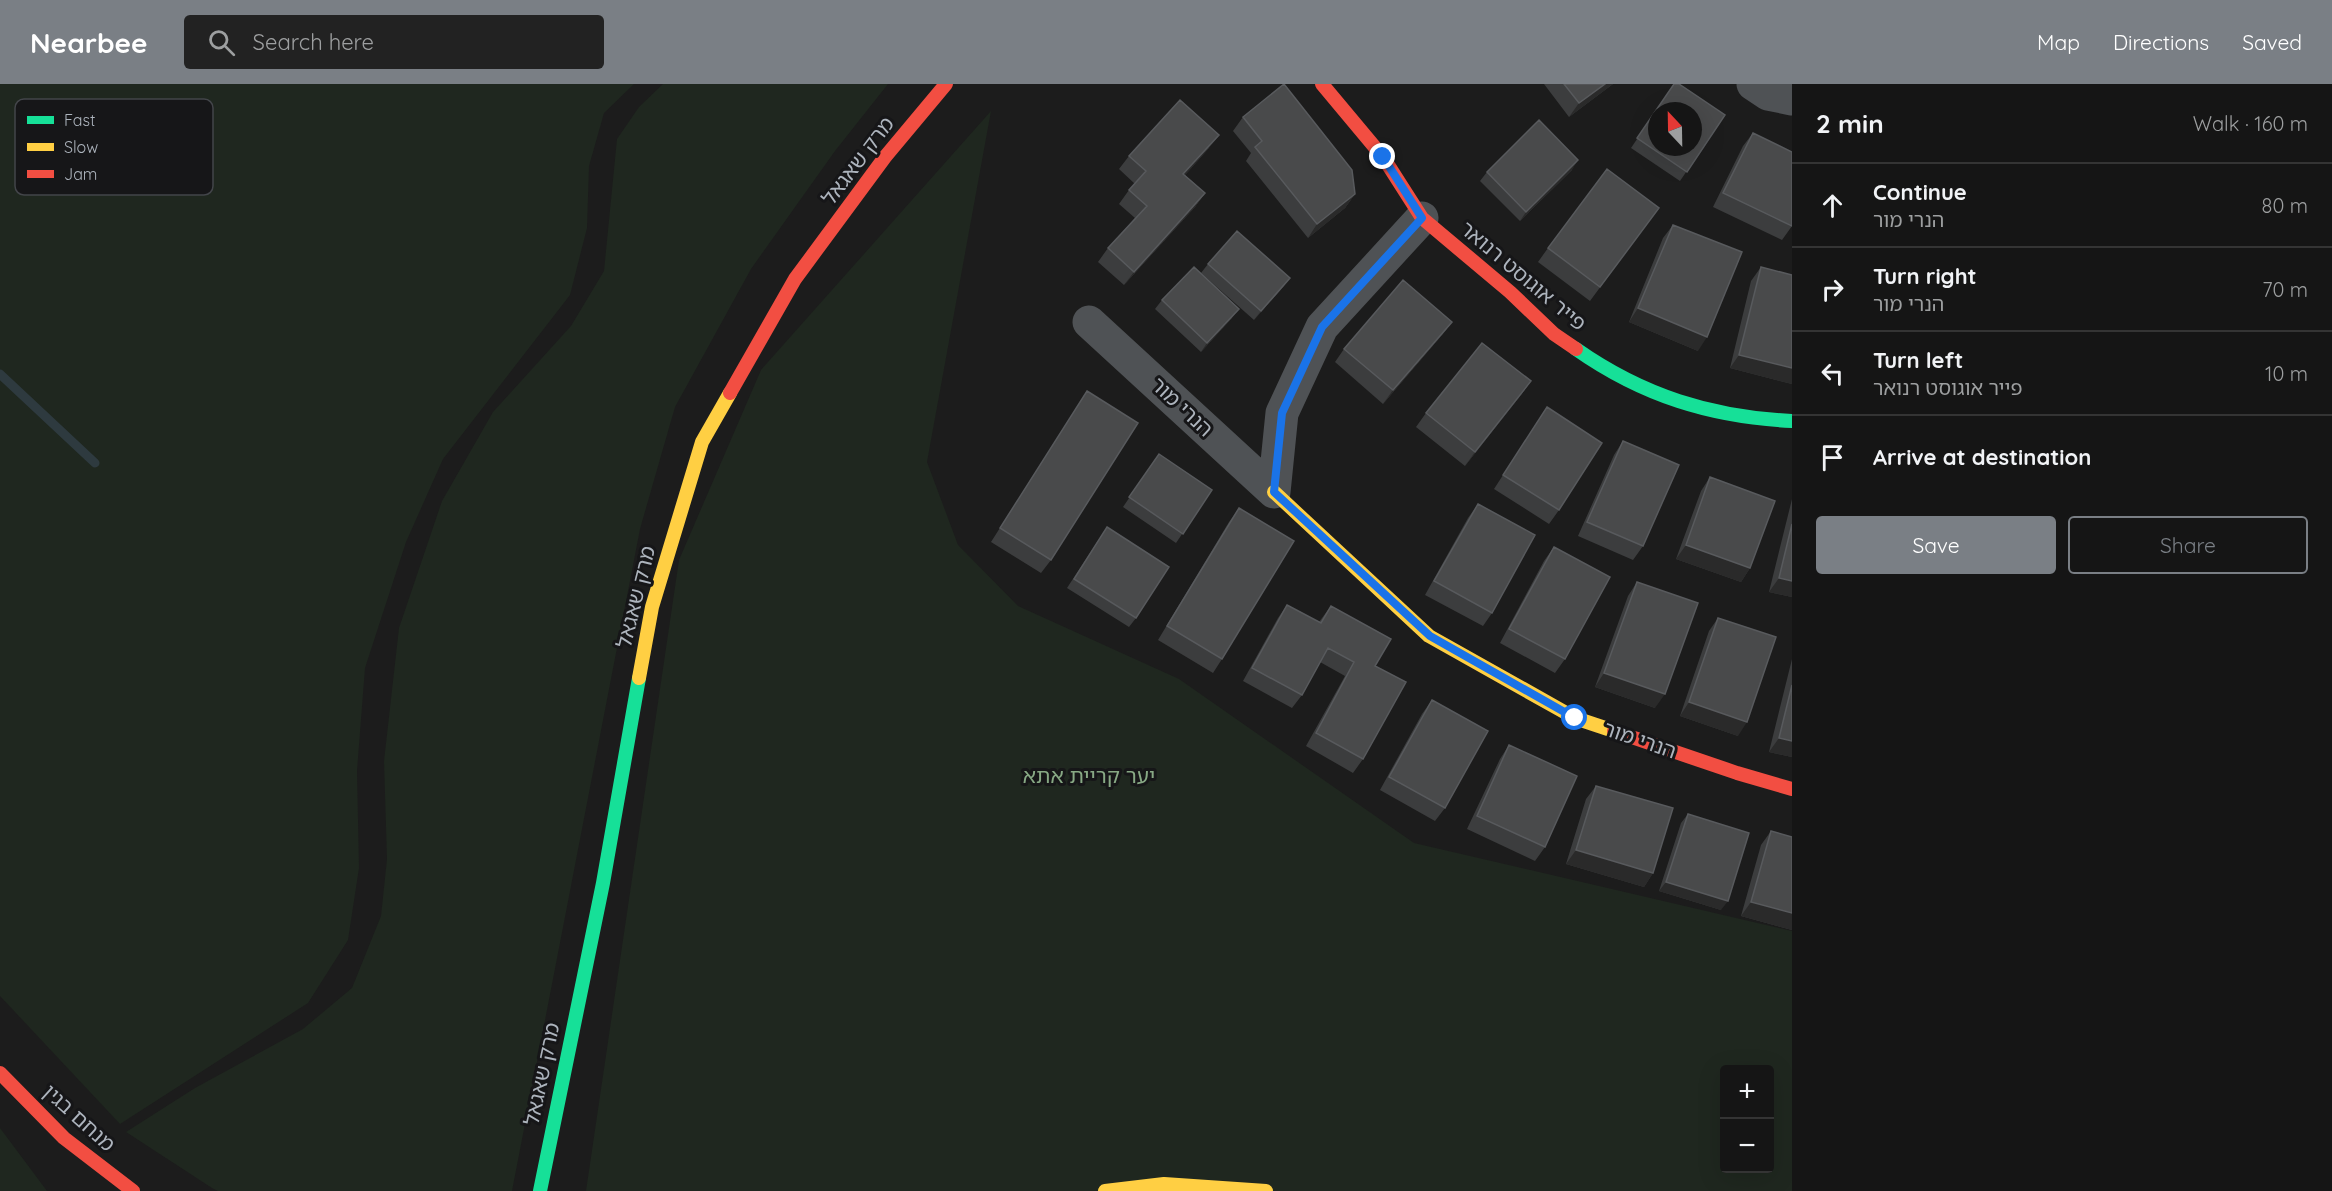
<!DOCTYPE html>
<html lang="en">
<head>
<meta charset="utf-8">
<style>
	body { margin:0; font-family:Quicksand,"Noto Sans Hebrew",sans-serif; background:#222; color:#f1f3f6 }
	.controls { position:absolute; right:18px; bottom:18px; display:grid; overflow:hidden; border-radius:6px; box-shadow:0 6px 24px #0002 }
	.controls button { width:54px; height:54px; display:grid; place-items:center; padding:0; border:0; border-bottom:2px solid #343434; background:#151515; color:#f1f3f6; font:30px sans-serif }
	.compass { position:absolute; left:1648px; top:18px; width:54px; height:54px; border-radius:50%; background:#151515; box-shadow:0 6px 24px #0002; rotate:338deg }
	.stop { position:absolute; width:18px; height:18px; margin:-14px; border:4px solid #1a73e8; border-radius:50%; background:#fff }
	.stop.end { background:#1a73e8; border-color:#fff; box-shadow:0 2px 6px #0008 }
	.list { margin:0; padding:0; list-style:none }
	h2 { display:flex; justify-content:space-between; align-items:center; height:78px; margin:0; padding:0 24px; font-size:26px }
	h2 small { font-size:20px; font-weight:400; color:#9d9fa0 }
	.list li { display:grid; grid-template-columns:39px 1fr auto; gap:18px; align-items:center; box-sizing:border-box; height:84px; padding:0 24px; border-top:2px solid #343434 }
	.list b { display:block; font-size:22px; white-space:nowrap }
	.list p { margin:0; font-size:20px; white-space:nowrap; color:#9d9fa0 }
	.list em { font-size:20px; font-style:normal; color:#9d9fa0 }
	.actions { display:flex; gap:12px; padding:18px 24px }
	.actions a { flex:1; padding:14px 0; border:2px solid #7a7f85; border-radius:6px; text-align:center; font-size:21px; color:#7a7f85 }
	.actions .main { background:#7a7f85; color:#fff }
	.icon { flex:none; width:33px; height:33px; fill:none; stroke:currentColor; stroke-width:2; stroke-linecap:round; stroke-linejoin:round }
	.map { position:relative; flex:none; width:1792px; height:1107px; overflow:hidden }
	header { display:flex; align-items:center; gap:36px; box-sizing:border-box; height:84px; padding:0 30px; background:#7a7f85; color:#fff }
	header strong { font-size:28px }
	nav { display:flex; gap:33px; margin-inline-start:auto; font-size:21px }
	.search { width:420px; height:54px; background:#222; display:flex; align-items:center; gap:15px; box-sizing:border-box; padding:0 21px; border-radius:6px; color:#9d9fa0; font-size:22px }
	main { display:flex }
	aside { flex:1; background:#151515 }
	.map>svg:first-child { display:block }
	.green { fill:#1f271f; fill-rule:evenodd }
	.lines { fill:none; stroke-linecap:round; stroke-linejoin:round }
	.stream { stroke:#2e3a3f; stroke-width:9 }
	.street { stroke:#4f5255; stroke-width:33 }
	.fast { stroke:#16e098; stroke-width:14 }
	.slow { stroke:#ffcf43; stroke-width:14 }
	.jam { stroke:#f24e42; stroke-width:14 }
	.wall { fill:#3c3d3e }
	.shaded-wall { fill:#2a2a2a }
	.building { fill:#494a4b; stroke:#585a5d; stroke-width:1.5; fill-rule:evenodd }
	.route { stroke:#1a73e8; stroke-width:8 }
	.labels { text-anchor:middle; stroke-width:6; stroke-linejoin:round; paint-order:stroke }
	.street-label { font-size:21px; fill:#adb4bd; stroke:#161618 }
	.park-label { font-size:21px; fill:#87a884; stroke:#161618 }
	.key { fill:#161618; stroke:#43454a; stroke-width:1.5 }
	.key-label { font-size:16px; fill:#adb4bd }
</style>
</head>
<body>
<header>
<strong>Nearbee</strong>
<div class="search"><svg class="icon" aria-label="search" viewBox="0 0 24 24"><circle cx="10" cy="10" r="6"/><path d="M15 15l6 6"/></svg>Search here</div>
<nav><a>Map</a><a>Directions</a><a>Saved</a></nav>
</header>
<main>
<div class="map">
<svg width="1792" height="1107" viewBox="0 0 1792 1107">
	<rect width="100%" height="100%" fill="#1c1c1c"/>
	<path class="green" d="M0,0H634L604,29L589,82L587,144L570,211L443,375L406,458L365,584L357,687L359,784L348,856L308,919L120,1040L0,912Z
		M663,0H888L835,67L751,185L675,323L640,445L512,1107H218L212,1104L126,1048L195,1004L303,945L352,904L381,832L387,775L384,677L399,544L442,417L493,328L571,242L604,187L617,55L639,23Z
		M991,27L927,378L958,461L1018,522L1179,595L1414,759L1792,847V1107H586L679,476L761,286ZM1724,986H1770V1084H1724Z
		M0,1044L47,1107H0Z"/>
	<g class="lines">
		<path class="stream" d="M0,290L95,379"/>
		<path class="street" d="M1753,0L1768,10L1792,15
			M1089,238L1274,408L1282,329L1322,243L1422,134"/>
		<path class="fast" d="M1576,265C1643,312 1711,333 1792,337
			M540,1107L603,799L639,594"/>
		<path class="slow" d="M1274,408L1429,552L1575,634L1614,647
			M639,594L652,523L702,358L730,309
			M1105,1107L1164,1100L1266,1107"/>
		<path class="jam" d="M1322,0L1383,73L1422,134L1510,208L1554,250L1576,265
			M730,309L795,195L885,73L946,0
			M1614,647L1737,689L1792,705
			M0,989L64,1054L133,1107"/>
	</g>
	<path class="wall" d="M1544,0H1613L1569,33Z
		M1674,0L1725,31L1680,97L1631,64Z
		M1243,33L1355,110L1345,124L1308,154L1246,77L1251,69L1233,47Z
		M1753,49L1792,142L1782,156L1713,123L1743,62Z
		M1209,64L1185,91L1205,109L1195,123L1124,201L1098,178L1108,164L1135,134L1119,120L1129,106L1135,100L1119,85L1129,72Z
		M1572,86L1520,137L1480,97L1487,88Z
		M1649,137L1590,217L1538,178L1548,164Z
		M1673,141L1698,267L1629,238L1663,154Z
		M1208,180L1283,203L1254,236L1201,189Z
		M1761,183L1792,300L1730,284L1751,197Z
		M1162,216L1232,234L1201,268L1155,225Z
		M1452,238L1442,251L1383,320L1335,278L1344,265Z
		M1531,297L1521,311L1465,382L1416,343L1426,329Z
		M1087,307L1051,476L1041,489L991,458Z
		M1547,323L1559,426L1549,440L1494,405Z
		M1623,357L1643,462L1633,476L1578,452L1614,371Z
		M1159,370L1212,406L1176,459L1123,423Z
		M1710,393L1750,484L1741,498L1676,475L1701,407Z
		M1792,415V513L1769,508Z
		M1478,420L1492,529L1483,542L1425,511L1468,434Z
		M1239,424L1222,575L1213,589L1158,556L1229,438Z
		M1107,443L1136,534L1129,543L1067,504Z
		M1554,463L1565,575L1555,589L1500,559L1544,477Z
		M1637,498L1655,624L1595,603L1628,512Z
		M1287,521L1319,538L1331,522L1375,582L1363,675L1353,689L1306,662L1345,592L1320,578L1302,611L1292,624L1243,597L1278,534Z
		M1718,534L1738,652L1680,632L1709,547Z
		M1792,575V673L1769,668Z
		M1432,616L1445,724L1435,737L1380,706L1422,630Z
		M1509,661L1545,763L1535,777L1467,745L1500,675Z
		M1596,702L1653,789L1644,803L1566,780L1586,715Z
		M1688,730L1721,826L1659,807L1681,739Z
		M1771,747L1792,846L1741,832L1761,761Z"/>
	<path class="shaded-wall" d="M1605,0H1613L1569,33L1579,19Z
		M1219,51L1209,64L1174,104L1183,90Z
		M1578,76L1572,86L1520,137L1526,128Z
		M1205,109L1195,123L1124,201L1134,188Z
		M1355,110L1345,124L1308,154L1317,140Z
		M1290,194L1283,203L1254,236L1261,227Z
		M1638,224L1707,253L1698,267L1629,238Z
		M1239,225L1232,234L1201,268L1207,259Z
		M1452,238L1442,251L1383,320L1393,306Z
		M1739,271L1792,284V300L1730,284Z
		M1531,297L1521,311L1465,382L1475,368Z
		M1686,461L1750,484L1741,498L1676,475Z
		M1779,494L1792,497V513L1769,508Z
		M1604,589L1665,610L1655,624L1595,603Z
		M1689,618L1747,638L1738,652L1680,632Z
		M1779,654L1792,657V673L1769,668Z
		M1576,766L1653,789L1644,803L1566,780Z
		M1666,798L1728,817L1721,826L1659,807Z
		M1751,818L1792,829V846L1741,832Z"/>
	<path class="building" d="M1284,0L1352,86L1355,110L1317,140L1255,63L1262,57L1243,33Z
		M1564,0H1605L1579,19Z
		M1674,0H1679L1725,31L1687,88L1637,54ZM1657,27H1693V63H1657Z
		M1180,16L1219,51L1183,90L1205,109L1134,188L1108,164L1147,122L1129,106L1146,87L1129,72Z
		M1539,36L1578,76L1526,128L1487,88Z
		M1753,49L1792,68V142L1723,109Z
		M1607,85L1659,124L1600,203L1548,164Z
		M1673,141L1742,168L1707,253L1638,224Z
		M1237,147L1290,194L1261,227L1208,180Z
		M1194,183L1239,225L1207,259L1162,216Z
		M1761,183L1792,191V284L1739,271Z
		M1403,196L1452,238L1393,306L1344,265Z
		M1482,259L1531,297L1475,368L1426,329Z
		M1087,307L1138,339L1051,476L1000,444Z
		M1547,323L1602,359L1559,426L1503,391Z
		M1623,357L1679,381L1643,462L1587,438Z
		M1159,370L1212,406L1183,450L1129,413Z
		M1710,393L1775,417L1750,484L1686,461Z
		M1478,420L1535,451L1492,529L1434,497Z
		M1239,424L1294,457L1222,575L1167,542Z
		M1792,440V497L1779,494Z
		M1107,443L1169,483L1136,534L1074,495Z
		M1554,463L1610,493L1565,575L1509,545Z
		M1637,498L1698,519L1665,610L1604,589Z
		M1287,521L1321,539L1331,522L1391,555L1375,582L1406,598L1363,675L1316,649L1354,578L1328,564L1302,611L1252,584Z
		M1718,534L1776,553L1747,638L1689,618Z
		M1792,601V657L1779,654Z
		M1432,616L1488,647L1445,724L1389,693Z
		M1509,661L1577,692L1545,763L1477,732Z
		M1596,702L1673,724L1653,789L1576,766Z
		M1688,730L1749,749L1728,817L1666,798Z
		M1771,747L1792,753V829L1751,818Z"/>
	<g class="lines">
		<path class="route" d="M1383,73L1422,134L1322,243L1282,329L1274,408L1430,552L1575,634"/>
	</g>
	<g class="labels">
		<g class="street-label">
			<text transform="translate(858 77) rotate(-53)" y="7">מרק שאגאל</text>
			<text transform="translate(1523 192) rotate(40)" y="7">פייר אוגוסט רנואר</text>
			<text transform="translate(1182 323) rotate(43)" y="7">הנרי מור</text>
			<text transform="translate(636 513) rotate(-76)" y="7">מרק שאגאל</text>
			<text transform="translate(1640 656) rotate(19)" y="7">הנרי מור</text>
			<text transform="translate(542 990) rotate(-78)" y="7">מרק שאגאל</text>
			<text transform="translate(79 1034) rotate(42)" y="7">מנחם בגין</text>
		</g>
		<g class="park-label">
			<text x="1089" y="699">יער קריית אתא</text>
		</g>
	</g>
	<rect x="15" y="15" width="198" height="96" rx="9" class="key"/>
	<rect x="27" y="32" width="27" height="8" fill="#16e098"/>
	<rect x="27" y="59" width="27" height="8" fill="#ffcf43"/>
	<rect x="27" y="86" width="27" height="8" fill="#f24e42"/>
	<g class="key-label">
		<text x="64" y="42">Fast</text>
		<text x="64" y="69">Slow</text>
		<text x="64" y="96">Jam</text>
	</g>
</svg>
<div class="controls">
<button>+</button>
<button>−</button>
</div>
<svg class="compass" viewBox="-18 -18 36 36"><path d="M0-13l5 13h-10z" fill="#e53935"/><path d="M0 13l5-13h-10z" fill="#9d9fa0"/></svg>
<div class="stop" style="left:1575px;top:634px"></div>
<div class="stop end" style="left:1383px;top:73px"></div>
</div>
<aside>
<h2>2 min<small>Walk · 160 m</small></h2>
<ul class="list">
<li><svg class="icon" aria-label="ahead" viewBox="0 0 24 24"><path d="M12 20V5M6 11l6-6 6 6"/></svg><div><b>Continue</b><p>הנרי מור</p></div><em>80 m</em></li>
<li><svg class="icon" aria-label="right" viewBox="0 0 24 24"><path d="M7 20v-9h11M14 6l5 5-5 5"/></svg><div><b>Turn right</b><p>הנרי מור</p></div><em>70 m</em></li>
<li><svg class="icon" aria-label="left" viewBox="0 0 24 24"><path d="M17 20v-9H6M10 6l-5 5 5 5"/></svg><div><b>Turn left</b><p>פייר אוגוסט רנואר</p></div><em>10 m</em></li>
<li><svg class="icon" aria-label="arrive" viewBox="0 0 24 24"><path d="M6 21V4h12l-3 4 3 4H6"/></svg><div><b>Arrive at destination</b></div></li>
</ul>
<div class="actions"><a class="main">Save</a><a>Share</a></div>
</aside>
</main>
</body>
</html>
